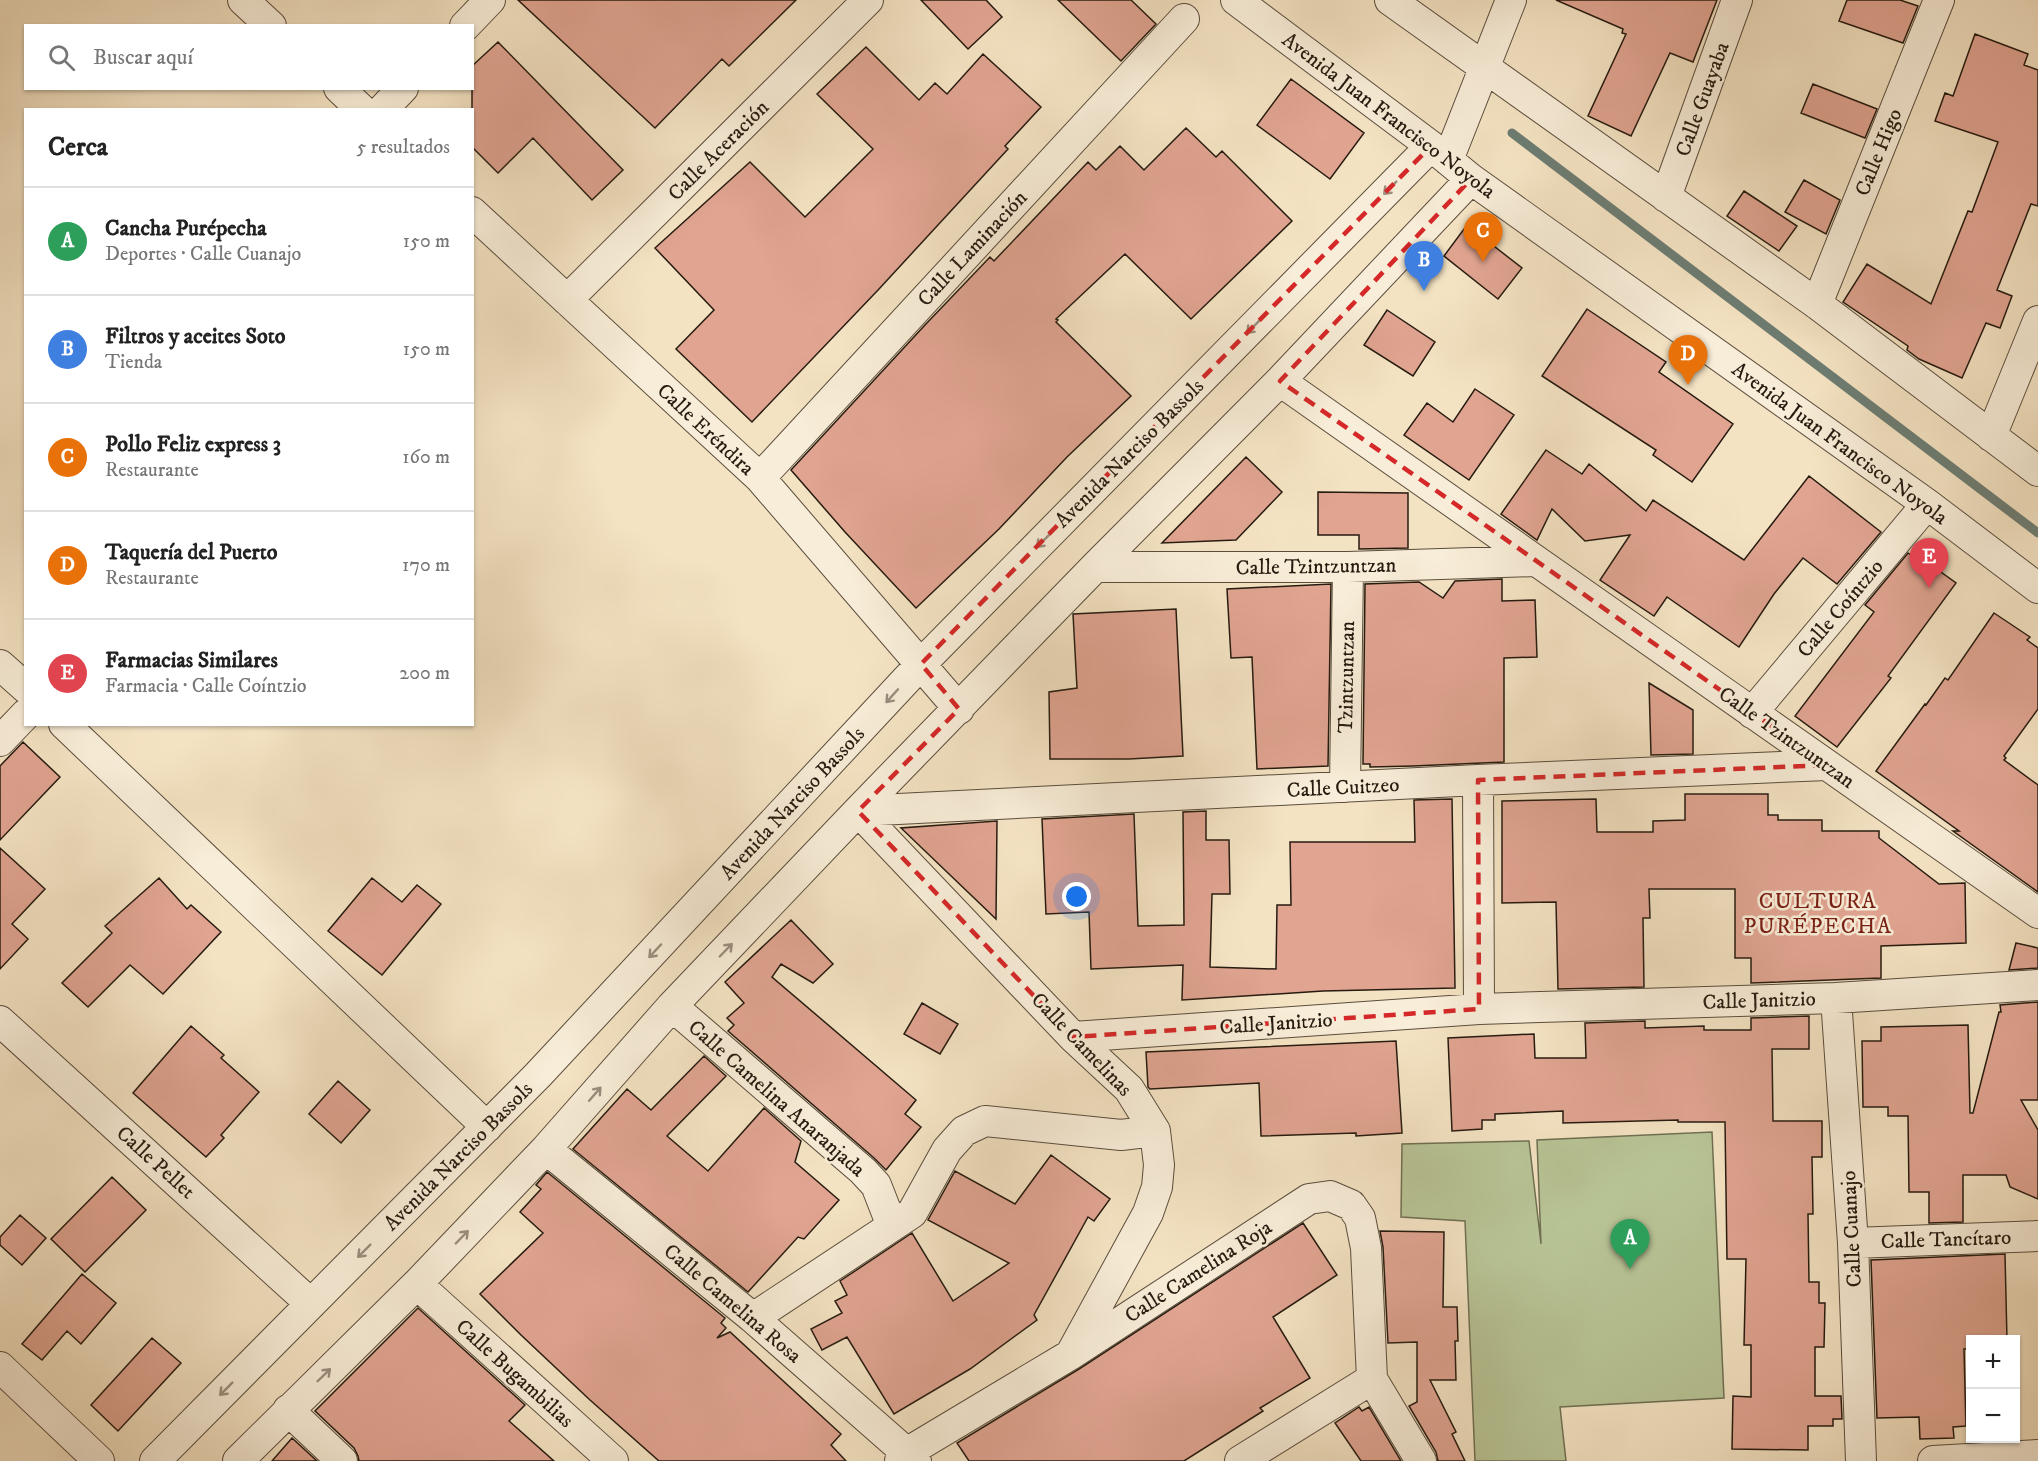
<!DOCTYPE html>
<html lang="es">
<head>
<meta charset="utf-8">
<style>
	body { margin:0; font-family:"IM FELL DW Pica",serif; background:#f2f2f2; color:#222 }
	.controls { position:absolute; right:18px; bottom:18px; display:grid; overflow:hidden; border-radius:0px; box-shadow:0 2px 4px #0004 }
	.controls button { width:54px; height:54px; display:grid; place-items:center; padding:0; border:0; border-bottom:2px solid #e0e0e0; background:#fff; color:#222; font:30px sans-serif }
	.you { position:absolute; left:1077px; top:897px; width:21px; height:21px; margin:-15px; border:4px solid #fff; border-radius:50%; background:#1a73e8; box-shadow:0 0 0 9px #1a73e833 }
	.badge { display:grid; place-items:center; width:39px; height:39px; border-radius:50%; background:#1a73e8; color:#fff; font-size:20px; font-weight:700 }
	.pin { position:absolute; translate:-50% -50px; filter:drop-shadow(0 2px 3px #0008) }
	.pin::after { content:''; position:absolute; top:32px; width:21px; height:18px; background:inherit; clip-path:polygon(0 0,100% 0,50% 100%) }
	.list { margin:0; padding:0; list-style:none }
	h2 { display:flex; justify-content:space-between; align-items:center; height:78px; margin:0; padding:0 24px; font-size:26px }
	h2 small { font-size:20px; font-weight:400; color:#767676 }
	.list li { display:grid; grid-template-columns:39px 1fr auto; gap:18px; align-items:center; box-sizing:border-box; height:108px; padding:0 24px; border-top:2px solid #e0e0e0 }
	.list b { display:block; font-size:22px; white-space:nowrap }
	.list p { margin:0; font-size:20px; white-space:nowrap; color:#767676 }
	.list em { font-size:20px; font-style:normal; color:#767676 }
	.icon { flex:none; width:33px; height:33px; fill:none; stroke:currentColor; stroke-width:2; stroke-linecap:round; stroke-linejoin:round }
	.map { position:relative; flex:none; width:2038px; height:1461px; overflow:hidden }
	.search { position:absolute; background:#fff; box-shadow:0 2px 4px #0004; left:24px; top:24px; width:450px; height:66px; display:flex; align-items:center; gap:15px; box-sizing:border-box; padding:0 21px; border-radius:0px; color:#767676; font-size:22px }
	.panel { position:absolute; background:#fff; box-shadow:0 2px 4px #0004; left:24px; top:108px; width:450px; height:618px; border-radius:0px }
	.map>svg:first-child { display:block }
	.green { fill:#b8c496; stroke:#6f7053; stroke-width:1.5 }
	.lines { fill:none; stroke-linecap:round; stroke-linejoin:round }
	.stream { stroke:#6d7d73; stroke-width:9 }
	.building { fill:#e0a491; stroke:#261b10; stroke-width:1.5 }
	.minor-casing { stroke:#5a4d3d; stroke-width:32 }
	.minor { stroke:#f8edd8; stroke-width:30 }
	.oneway { stroke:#9a8e7e }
	.marked { fill:none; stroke:#d62828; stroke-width:4.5; stroke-dasharray:12 8; stroke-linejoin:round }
	.labels { text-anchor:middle; stroke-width:5; stroke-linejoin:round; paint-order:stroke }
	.street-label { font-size:21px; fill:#261b10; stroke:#f8edd8 }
	.neighbourhood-label { font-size:22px; letter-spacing:1.5px; fill:#7a1f14; stroke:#f8edd8 }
</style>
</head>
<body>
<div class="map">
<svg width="2038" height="1461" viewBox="0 0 2038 1461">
	<rect width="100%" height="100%" fill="#f4e3c3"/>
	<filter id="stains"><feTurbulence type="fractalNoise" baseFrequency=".00333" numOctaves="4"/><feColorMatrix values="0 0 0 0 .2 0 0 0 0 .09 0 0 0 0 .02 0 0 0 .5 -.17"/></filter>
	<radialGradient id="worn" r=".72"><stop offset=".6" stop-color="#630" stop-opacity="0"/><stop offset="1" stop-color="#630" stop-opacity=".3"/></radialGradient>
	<path class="green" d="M1712,1132L1724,1398L1560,1407L1566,1461H1475L1465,1221L1401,1217L1402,1144L1529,1141L1541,1244L1537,1140Z"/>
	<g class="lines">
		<path class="stream" d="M1512,133L2038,533"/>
	</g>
	<path class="building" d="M518,0H796L729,66L722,59L655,128Z
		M921,0H986L1002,17L968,49Z
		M1058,0H1131L1156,24L1121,61Z
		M1556,0H1717L1693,62L1670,53L1631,136L1588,116L1626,34L1622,33L1623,29Z
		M1847,0H1900L1918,6L1903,43L1839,21Z
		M1975,34L2028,54L2024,65L2038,70V206L2031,204L1997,290L2012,296L2000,328L1986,323L1962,378L1919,359L1907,350L1908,346L1843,302L1867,264L1931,304L1968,211L1972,212L1998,142L1935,121L1945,93L1953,96Z
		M498,42L623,170L592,200L533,138L498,173L472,147V66Z
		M866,47L919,100L935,83L947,94L983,54L1041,107L1005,146L1008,149L879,289L752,422L676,349L714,310L655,248L750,162L805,217L873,149L817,94Z
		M1291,79L1364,133L1330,179L1257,125Z
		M1813,84L1877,109L1865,138L1801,113Z
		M1186,128L1216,157L1222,151L1292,221L1191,319L1125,254L1056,319L1058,320L1056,322L1131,396L1067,457L999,529L916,608L845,532L791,470L925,325L990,257L994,261L1088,162L1096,170L1120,146L1144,170Z
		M1804,180L1840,200L1826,234L1785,212Z
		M1744,191L1797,226L1779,251L1727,216Z
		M1467,225L1522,268L1498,299L1444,256Z
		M1587,309L1666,362L1659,372L1733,424L1692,482L1653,455L1656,450L1542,376Z
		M1387,310L1435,342L1413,376L1364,345Z
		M1475,389L1514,415L1469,480L1404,435L1427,403L1453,422Z
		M1546,450L1582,474L1589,464L1646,511L1653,500L1744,560L1809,476L1881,532L1837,584L1803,558L1774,594L1739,647L1667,597L1654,616L1600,580L1630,535L1585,541L1552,509L1537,540L1501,514Z
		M1246,457L1282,492L1236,540L1162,543Z
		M1318,492L1408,493V548L1359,549V535H1318Z
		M1908,553L1914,557L1916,554L1956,583L1888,676L1891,678L1837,747L1795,716L1874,612L1865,605Z
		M1502,579V601L1535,600L1537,657L1504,658V762L1413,766L1370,767V764H1363L1365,584L1419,582L1443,598L1455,581Z
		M1331,584L1328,766L1257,769L1252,657L1231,658L1227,589Z
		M1176,609L1183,756L1129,759H1050L1049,692L1077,688L1073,614Z
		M1994,613L2030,637L2027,640L2038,648V709L2004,756L2006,758L2004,760L2038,785V892L1953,831H1959L1876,771L1925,704L1926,705L1945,678L1948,680Z
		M1649,683L1693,710V754L1651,755Z
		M23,742L60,777L0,840V766Z
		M1685,794H1768V815H1778V820H1822V831H1879V838L1939,884L1965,883L1966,943L1881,946V978L1751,983V958H1735V889H1649L1650,918H1643L1644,987L1558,989L1556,902L1502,903V801L1596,799L1597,832H1653V821L1685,820Z
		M1452,799L1455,988L1323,991L1182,1000L1183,965L1091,969L1089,912L1046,914L1042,819L1134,814L1138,926L1184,925L1183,812L1206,811V840H1229L1230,894H1212L1210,967L1276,969L1277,905H1291L1290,842H1415L1414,800Z
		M997,821L996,919L901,828Z
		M0,848L45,889L12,924L28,939L0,969Z
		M159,878L187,909L191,905L221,932L163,994L130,965L88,1007L62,983L112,933L105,926Z
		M372,878L402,902L417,885L441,904L382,975L328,931Z
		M791,920L833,964L813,983L781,964L772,977L916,1100L905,1114L921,1127L886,1170L874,1158L728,1031L734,1025L727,1018L744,1003L725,982Z
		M2016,943L2038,948V968L2009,970Z
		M2038,1002V1100H2021L2038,1130V1199L2010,1187L2006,1175H1963V1222L1929,1223V1192H1909L1908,1116H1888V1107H1863L1862,1041H1881V1027L1968,1025L1970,1113H1973L1999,1012H2001L2000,1005Z
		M922,1003L958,1024L940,1054L904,1034Z
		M1809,1016V1049H1772L1773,1121H1822V1157H1812L1813,1214H1808L1809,1282H1819V1303H1825L1824,1347H1815V1396H1841L1842,1419H1833V1426H1808V1450L1732,1449L1733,1396L1751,1397V1345H1744L1746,1259H1727L1725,1122H1678V1120L1563,1123V1111L1495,1114V1120H1482V1129L1452,1131L1448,1038L1534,1034L1535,1058H1586L1585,1023L1645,1021V1028L1704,1026V1030H1751V1018Z
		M191,1026L224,1055L221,1058L259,1092L221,1135L224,1138L206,1157L133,1093Z
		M1396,1041L1402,1133L1356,1136V1133L1261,1136L1259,1083L1150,1089L1148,1087L1146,1052Z
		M704,1056L726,1076L667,1136L708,1171L764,1108L801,1141L795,1162L839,1200L804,1239L798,1237L748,1292L573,1149L627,1089L651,1110Z
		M338,1081L370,1110L341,1143L309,1114Z
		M1051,1155L1110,1199L1094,1221L1088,1217L1034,1315L1037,1320L970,1369L894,1414L847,1337L822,1350L811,1329L842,1313L835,1301L847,1295L840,1281L912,1233L953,1301L1009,1263L928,1220L955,1171L1015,1204Z
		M547,1172L725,1318L721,1323L726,1328L717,1338L730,1332L841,1434L831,1445L846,1461H659L590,1400L521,1335L480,1294L543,1233L520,1212L541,1189L536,1185Z
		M112,1177L146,1210L85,1272L51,1239Z
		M20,1215L46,1238L22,1265L0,1245V1237Z
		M1303,1223L1337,1275L1273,1317L1310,1378L1260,1408L1263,1411L1184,1461H969L957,1443L1079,1369Z
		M1380,1231L1444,1232L1443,1307H1457L1458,1341H1455L1456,1380H1430L1456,1432L1452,1434L1465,1461H1438L1436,1452L1409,1406L1417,1402V1342L1388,1343L1383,1247Z
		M2005,1254L2007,1340H1971V1349H1964L1966,1426L1953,1427L1954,1438L1920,1439L1919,1417L1877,1418L1871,1260Z
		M82,1274L116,1303L81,1344L67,1331L42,1360L22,1344Z
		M418,1308L525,1405L509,1421L554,1461H359L358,1456L354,1448L315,1411Z
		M152,1338L181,1363L118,1431L91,1405Z
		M1359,1407L1362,1411L1369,1407L1401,1461H1361L1335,1423Z
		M292,1438L317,1461H272Z"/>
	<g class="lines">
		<defs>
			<path id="minor" d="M243,0L271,26
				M1236,0L1431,146L1471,179L1927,504L2038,588
				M1390,0L1817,304L2038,471
				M465,26L490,0
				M339,88L362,110
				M382,110L403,88
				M1448,160L1511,0
				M1666,197L1737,0
				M472,212L760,478L959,709
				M567,300L868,0
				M1817,304L1939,0
				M1280,381L2038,913
				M1991,436L2038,321
				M760,478L1184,19
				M1095,567H1348L1536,561
				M0,665L26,688
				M1752,713L1927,504
				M64,724L487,1127
				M0,741L26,714
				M1478,780L1479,1009
				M1345,787L1348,567
				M858,811L1478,780L1827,765
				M858,811L1073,1037L1129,1089L1155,1131L1159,1165L1157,1187L1148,1213L1072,1352
				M1836,998L1853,1243L1861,1461
				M672,1006L863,1171L876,1185L892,1226
				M0,1021L311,1304
				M1073,1037L1479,1009L1836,998L2038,985
				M546,1149L753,1318L916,1461
				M1853,1243L2038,1236
				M417,1284L613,1461
				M753,1318L912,1213L947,1150L964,1131L985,1121L1121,1135L1155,1131
				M0,1367L99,1461
				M288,1410L342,1461
				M155,1461L538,1075L921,664L1431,146
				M238,1461L417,1284L546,1149L672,1006L858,811L1095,567L1280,381L1471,179
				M900,1461L908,1452L1070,1355L1309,1199L1330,1196L1351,1205L1360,1218L1366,1248L1372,1379L1421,1461
				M1240,1461L1372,1379
				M1933,1461L2038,1455"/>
		</defs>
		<use href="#minor" class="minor-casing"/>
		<use href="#minor" class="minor"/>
	</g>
	<defs><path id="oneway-shaft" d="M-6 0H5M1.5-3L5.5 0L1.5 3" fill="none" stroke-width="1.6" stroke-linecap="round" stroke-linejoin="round" transform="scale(1.5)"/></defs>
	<g class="oneway">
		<use href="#oneway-shaft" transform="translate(1390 188) rotate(135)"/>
		<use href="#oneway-shaft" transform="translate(1253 327) rotate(135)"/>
		<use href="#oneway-shaft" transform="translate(1043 541) rotate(135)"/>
		<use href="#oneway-shaft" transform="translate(892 696) rotate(132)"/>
		<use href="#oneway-shaft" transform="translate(726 950) rotate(-46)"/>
		<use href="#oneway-shaft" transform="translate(655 951) rotate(133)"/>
		<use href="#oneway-shaft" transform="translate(595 1094) rotate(-49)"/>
		<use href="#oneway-shaft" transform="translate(462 1237) rotate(-46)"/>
		<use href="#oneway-shaft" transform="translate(364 1251) rotate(135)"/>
		<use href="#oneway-shaft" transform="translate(324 1375) rotate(-44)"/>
		<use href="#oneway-shaft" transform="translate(226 1389) rotate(135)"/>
	</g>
	<path class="marked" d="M1431,146L1471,179L1280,381L1827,765L1478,780L1479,1009L1073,1037L858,811L959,709L921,664Z"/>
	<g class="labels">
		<g class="street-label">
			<text transform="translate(1702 99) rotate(-70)" y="7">Calle Guayaba</text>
			<text transform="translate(1389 115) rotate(37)" y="7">Avenida Juan Francisco Noyola</text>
			<text transform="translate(718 150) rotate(-45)" y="7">Calle Aceración</text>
			<text transform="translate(1878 152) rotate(-68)" y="7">Calle Higo</text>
			<text transform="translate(972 248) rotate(-47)" y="7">Calle Laminación</text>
			<text transform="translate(706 429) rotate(43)" y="7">Calle Eréndira</text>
			<text transform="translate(1840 443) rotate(36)" y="7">Avenida Juan Francisco Noyola</text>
			<text transform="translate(1129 453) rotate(-45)" y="7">Avenida Narciso Bassols</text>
			<text transform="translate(1316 566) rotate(-1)" y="7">Calle Tzintzuntzan</text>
			<text transform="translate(1840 608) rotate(-50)" y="7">Calle Coíntzio</text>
			<text transform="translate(1346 677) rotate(-89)" y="7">Tzintzuntzan</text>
			<text transform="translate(1787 737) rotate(35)" y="7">Calle Tzintzuntzan</text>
			<text transform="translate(1343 787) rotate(-3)" y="7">Calle Cuitzeo</text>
			<text transform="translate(792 803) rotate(-47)" y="7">Avenida Narciso Bassols</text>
			<text transform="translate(1759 1000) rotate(-2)" y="7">Calle Janitzio</text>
			<text transform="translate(1276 1023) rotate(-4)" y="7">Calle Janitzio</text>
			<text transform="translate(1082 1044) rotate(46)" y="7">Calle Camelinas</text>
			<text transform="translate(777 1098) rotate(41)" y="7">Calle Camelina Anaranjada</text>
			<text transform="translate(458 1156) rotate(-45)" y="7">Avenida Narciso Bassols</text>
			<text transform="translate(156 1162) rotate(42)" y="7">Calle Pellet</text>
			<text transform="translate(1851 1229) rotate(-93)" y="7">Calle Cuanajo</text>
			<text transform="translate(1946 1239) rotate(-2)" y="7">Calle Tancítaro</text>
			<text transform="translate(1198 1271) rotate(-33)" y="7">Calle Camelina Roja</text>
			<text transform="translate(733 1303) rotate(40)" y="7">Calle Camelina Rosa</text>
			<text transform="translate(515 1373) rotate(42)" y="7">Calle Bugambilias</text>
		</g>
		<g class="neighbourhood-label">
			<text x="1818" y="908">CULTURA<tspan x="1818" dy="25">PURÉPECHA</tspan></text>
		</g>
	</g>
	<rect width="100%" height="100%" filter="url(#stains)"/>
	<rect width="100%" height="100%" fill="url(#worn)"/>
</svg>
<div class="controls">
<button>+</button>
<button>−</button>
</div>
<div class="you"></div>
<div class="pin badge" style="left:1630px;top:1269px;background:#2e9e5b">A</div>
<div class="pin badge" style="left:1424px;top:291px;background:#3f7fe0">B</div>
<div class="pin badge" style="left:1483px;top:262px;background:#e8710a">C</div>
<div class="pin badge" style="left:1688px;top:385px;background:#e8710a">D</div>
<div class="pin badge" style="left:1929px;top:588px;background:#e0444e">E</div>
<div class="search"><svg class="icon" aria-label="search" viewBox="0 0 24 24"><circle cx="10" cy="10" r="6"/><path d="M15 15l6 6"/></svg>Buscar aquí</div>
<section class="panel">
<h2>Cerca<small>5 resultados</small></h2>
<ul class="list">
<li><span class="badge" style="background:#2e9e5b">A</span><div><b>Cancha Purépecha</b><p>Deportes · Calle Cuanajo</p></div><em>150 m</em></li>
<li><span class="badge" style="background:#3f7fe0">B</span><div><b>Filtros y aceites Soto</b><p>Tienda</p></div><em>150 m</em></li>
<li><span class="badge" style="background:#e8710a">C</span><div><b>Pollo Feliz express 3</b><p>Restaurante</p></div><em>160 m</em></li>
<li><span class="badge" style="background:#e8710a">D</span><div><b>Taquería del Puerto</b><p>Restaurante</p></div><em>170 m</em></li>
<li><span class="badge" style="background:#e0444e">E</span><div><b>Farmacias Similares</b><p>Farmacia · Calle Coíntzio</p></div><em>200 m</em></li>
</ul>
</section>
</div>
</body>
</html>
